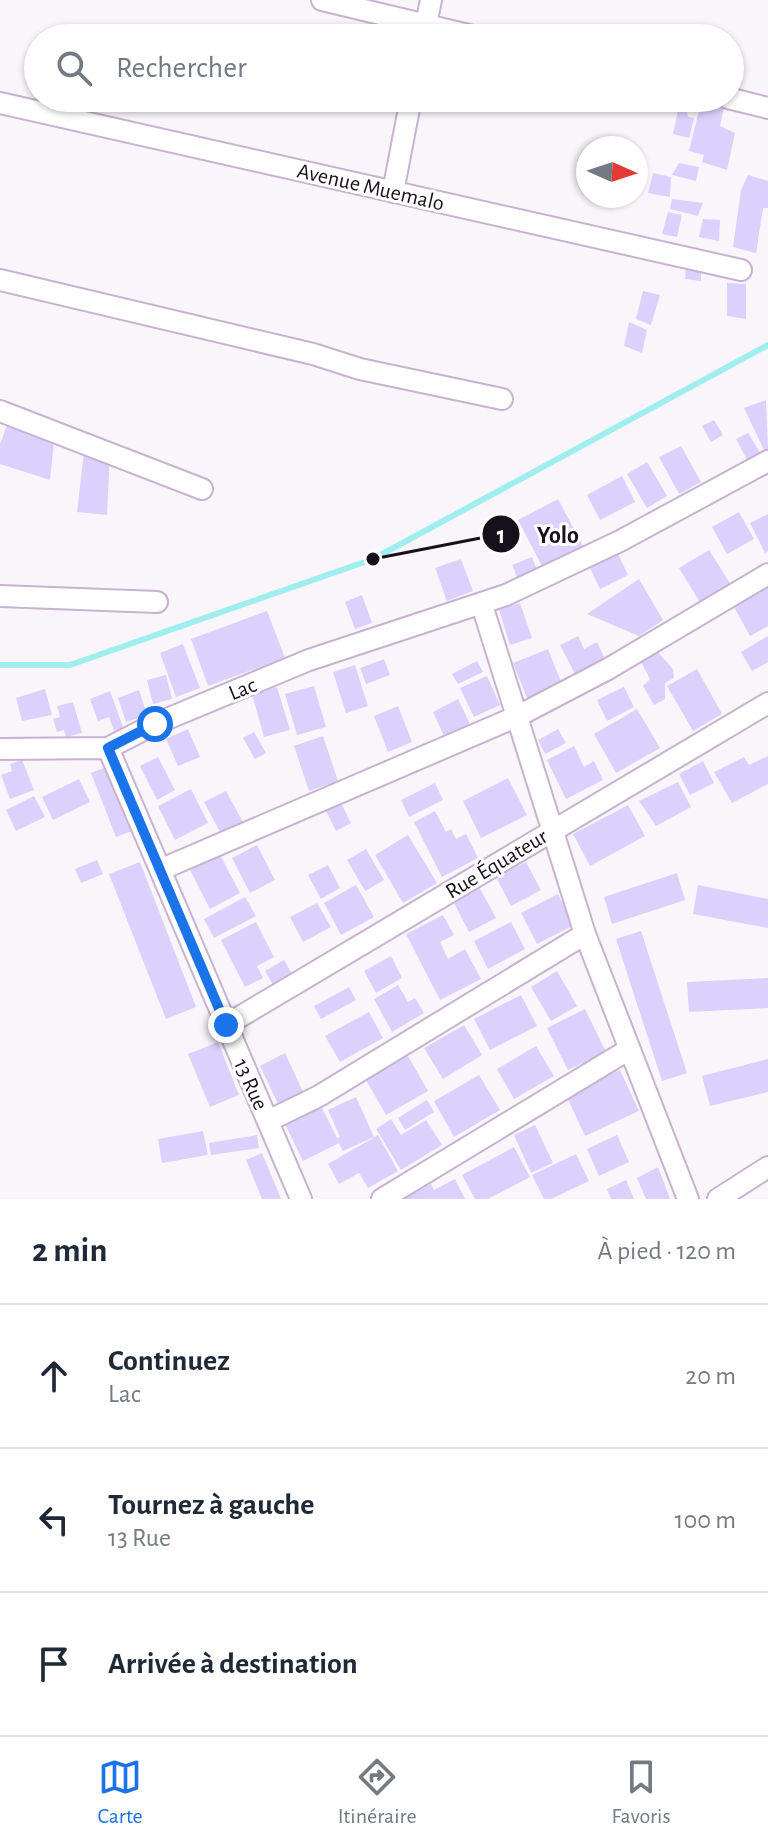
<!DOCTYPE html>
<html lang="fr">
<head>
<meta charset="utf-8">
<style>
	body { margin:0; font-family:"Alegreya Sans",sans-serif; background:#f6f6f7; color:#1f2937 }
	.compass { position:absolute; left:576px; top:136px; width:72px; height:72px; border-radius:50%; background:#fff; box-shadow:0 2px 6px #0004; rotate:93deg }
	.stop { position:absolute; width:24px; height:24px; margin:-18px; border:6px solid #1a73e8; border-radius:50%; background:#fff }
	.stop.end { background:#1a73e8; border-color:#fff; box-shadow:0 2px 8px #0008 }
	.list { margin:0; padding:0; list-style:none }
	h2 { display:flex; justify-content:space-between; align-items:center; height:104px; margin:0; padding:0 32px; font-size:34px }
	h2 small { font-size:26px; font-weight:400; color:#747a83 }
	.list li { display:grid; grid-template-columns:52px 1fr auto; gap:24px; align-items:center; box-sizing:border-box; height:144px; padding:0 32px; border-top:2px solid #e0e1e3 }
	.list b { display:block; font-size:30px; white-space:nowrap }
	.list p { margin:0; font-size:26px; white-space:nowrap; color:#747a83 }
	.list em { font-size:26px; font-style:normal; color:#747a83 }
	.icon { flex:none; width:44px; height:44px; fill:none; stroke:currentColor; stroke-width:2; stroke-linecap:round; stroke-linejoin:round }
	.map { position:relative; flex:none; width:768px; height:1199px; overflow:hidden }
	.search { position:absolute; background:#fff; box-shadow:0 2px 6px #0004; left:24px; right:24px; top:24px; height:88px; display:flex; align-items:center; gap:20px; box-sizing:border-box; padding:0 28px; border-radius:44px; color:#747a83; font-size:30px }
	.sheet { height:536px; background:#fff }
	nav { display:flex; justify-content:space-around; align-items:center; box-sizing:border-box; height:112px; border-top:2px solid #e0e1e3; background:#fff; font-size:22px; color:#747a83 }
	nav a { display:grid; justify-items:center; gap:4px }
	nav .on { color:#1a73e8 }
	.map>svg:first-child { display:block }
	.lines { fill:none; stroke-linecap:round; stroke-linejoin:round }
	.stream { stroke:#a1eeef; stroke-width:6 }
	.building { fill:#dcd0fc }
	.minor-casing { stroke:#c9b2d0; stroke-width:24 }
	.minor { stroke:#fff; stroke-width:20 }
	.route { stroke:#1a73e8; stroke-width:10 }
	.labels { text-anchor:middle; stroke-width:6; stroke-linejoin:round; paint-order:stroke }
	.street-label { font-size:22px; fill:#170f19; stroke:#fff }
	.leader { fill:none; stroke:#170f19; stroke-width:3 }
	.callout-dot { fill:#170f19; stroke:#fff; stroke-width:3 }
	.mark-label { font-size:24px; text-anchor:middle; font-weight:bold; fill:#fff }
	.callout-label { font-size:24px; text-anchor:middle; font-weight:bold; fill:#170f19; stroke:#fff; stroke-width:6; stroke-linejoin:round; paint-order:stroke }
</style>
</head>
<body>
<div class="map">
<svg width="768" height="1199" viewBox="0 0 768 1199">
	<rect width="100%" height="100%" fill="#faf5fb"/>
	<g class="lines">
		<path class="stream" d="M0,665H70L373,559L768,345"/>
	</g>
	<path class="building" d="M702,98L725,102L720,126L735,133L727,170L702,162L704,155L689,151Z
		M678,110L687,111L688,117L694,118L689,138L673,134Z
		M679,163L699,167L696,181L672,175Z
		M653,173L671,177L670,197L648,193Z
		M748,175L768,181V208H763L756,253L733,247L741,190Z
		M672,199L703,203L698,216L670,209Z
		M668,212L682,215L677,237L662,234Z
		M703,219L720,220L719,241L699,237Z
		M686,266L701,268V281L685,279Z
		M727,283L746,284V319L727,316Z
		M643,291L660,295L651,325L636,319Z
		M629,322L647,330L642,353L624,346Z
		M766,400L768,450L765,452L744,408Z
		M11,414L55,432L50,480L0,464V444Z
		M714,420L723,435L711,442L702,426Z
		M748,433L761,454L747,460L736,439Z
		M85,443L110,453L107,515L77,512Z
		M681,446L701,482L679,494L659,457Z
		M647,462L667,496L647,508L627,474Z
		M622,476L635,502L600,520L587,495Z
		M558,499L583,546L543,568L518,520Z
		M739,512L754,539L727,554L712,527Z
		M768,514V551L765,553L750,523Z
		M709,550L731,585L701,604L679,568Z
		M618,554L628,575L600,589L590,568Z
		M532,557L537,570L517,577L512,565Z
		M461,559L473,591L447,601L435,568Z
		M639,579L663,620L639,636L587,614Z
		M768,587V626L750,636L734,607Z
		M362,595L372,623L355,629L345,602Z
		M520,603L532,638L510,645L499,610Z
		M267,611L285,658L208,686L191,639Z
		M578,636L584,649L597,642L605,659L575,674L560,645Z
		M768,636V662L752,671L741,652Z
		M183,644L200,688L176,697L160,653Z
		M548,649L562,684L527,698L513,663Z
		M655,649L673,669L674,678L665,683V699L654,705L643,686L650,679L641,662Z
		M384,659L390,675L366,684L360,668Z
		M477,661L483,672L458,684L452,674Z
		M355,665L368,706L346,713L333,672Z
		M697,669L722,714L693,731L667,686Z
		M166,675L172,699L153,704L147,680Z
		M487,676L500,705L474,717L460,688Z
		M314,686L326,727L297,735L285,694Z
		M277,687L290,730L264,737L252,694Z
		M624,687L634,707L607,721L597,700Z
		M45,689L52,715L22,721L16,698Z
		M139,690L147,715L126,722L118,698Z
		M110,691L123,727L114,731L109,717L98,721L90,699Z
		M458,699L470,724L444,736L433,712Z
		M73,702L82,733L66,737L64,730L57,732L53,719L60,717L57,706Z
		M398,706L412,742L388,752L374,716Z
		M637,709L660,748L616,773L594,734Z
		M188,729L200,757L178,766L166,739Z
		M558,729L566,743L545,754L538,740Z
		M254,732L266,753L255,759L243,738Z
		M323,736L338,781L309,791L294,746Z
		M574,746L584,767L594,761L603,780L566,799L547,760Z
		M768,756V784L732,803L714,772L744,757L749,765Z
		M158,757L175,790L157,800L140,766Z
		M22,760L34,790L10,799L1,775L12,771L10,764Z
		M703,761L714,783L690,795L679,774Z
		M109,766L135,830L116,837L91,773Z
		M508,778L527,815L481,838L463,801Z
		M79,779L90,802L53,820L42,797Z
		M678,782L691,807L656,826L639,801Z
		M435,783L443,800L409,817L401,800Z
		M191,789L208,823L175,840L158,806Z
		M226,791L243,822L221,834L204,802Z
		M34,796L45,817L16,831L6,810Z
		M340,801L351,823L336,831L325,809Z
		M628,805L645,836L590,866L573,834Z
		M435,811L446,832L451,829L456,839L466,834L478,858L442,877L414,822Z
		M408,835L437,883L403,903L375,855Z
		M257,845L275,880L250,893L232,858Z
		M366,849L384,880L365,891L347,860Z
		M220,855L240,893L210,909L190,870Z
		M97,860L103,874L81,883L75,869Z
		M140,862L196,1007L166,1019L109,874Z
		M526,862L541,890L511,906L496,877Z
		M328,865L340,888L321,899L308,875Z
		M677,873L685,900L612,924L604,897Z
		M356,885L374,917L341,935L324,903Z
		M698,885L768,899V928L693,914Z
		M479,887L496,918L469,932L453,901Z
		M558,894L574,925L537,944L521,913Z
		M245,897L256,916L214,938L204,919Z
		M317,903L331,927L303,942L290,917Z
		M443,915L454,935L440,942L448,959L465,949L481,979L440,1000L406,934Z
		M256,922L274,957L257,966L263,978L245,987L221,940Z
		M511,922L525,949L488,969L474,941Z
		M641,931L687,1073L662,1081L616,939Z
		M391,956L402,978L376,993L364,971Z
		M284,960L292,974L273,985L265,971Z
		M557,971L577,1006L551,1021L531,987Z
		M768,978V1008L689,1012L687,982Z
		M398,985L408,1002L415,998L424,1013L392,1032L374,999Z
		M349,987L356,1000L321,1019L314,1006Z
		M521,995L537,1026L490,1050L474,1019Z
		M585,1009L606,1052L568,1070L547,1028Z
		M369,1012L383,1038L340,1062L325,1036Z
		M464,1025L482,1055L443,1079L424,1048Z
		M218,1042L239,1095L210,1107L188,1054Z
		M536,1046L554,1076L514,1099L497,1069Z
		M285,1053L303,1092L279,1106L260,1066Z
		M408,1056L428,1091L386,1115L366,1080Z
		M768,1059V1092L710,1106L702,1076Z
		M620,1070L639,1111L585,1136L566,1095Z
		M479,1075L500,1110L454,1137L434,1101Z
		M356,1097L374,1137L343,1151L339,1143L303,1161L283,1120L319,1102L337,1138L340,1137L328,1110Z
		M427,1100L434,1112L405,1130L398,1118Z
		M391,1119L401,1135L426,1120L442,1145L401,1170L376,1129Z
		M535,1125L553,1163L531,1173L514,1135Z
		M203,1131L208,1155L162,1163L158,1139Z
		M257,1135L259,1148L211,1155L209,1143Z
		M378,1135L398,1171L368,1188L359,1173L339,1184L328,1164Z
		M617,1135L629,1162L599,1176L587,1149Z
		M514,1147L530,1177L488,1199H475L462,1175Z
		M262,1153L281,1199H262L246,1160Z
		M576,1154L589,1181L551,1199H544L532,1175Z
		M658,1167L670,1199H646L637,1178Z
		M455,1179L465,1199H403L431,1184L434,1190Z
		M626,1180L634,1199H611L607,1189Z"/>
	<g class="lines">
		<defs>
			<path id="minor" d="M322,0L481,38
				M424,35L431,0
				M728,98L768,108
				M0,103L741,270
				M393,192L411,98
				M0,280L313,354L360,369L502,399
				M0,411L202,489
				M0,596L157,602
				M482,605L585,934L688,1199
				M108,748L301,1199
				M0,749L108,748L155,724L309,660L506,595L620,541L768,461
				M162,869L518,716L608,669L768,574
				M226,1025L768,703
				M268,1121L319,1096L585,934
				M382,1199L628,1050
				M718,1199L768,1167"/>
		</defs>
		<use href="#minor" class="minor-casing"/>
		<use href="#minor" class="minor"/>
	</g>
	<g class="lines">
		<path class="route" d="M155,724L108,748L226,1025"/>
	</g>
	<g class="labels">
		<g class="street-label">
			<text transform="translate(371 186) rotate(13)" y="8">Avenue Muemalo</text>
			<text transform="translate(242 688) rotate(-22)" y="8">Lac</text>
			<text transform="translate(496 863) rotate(-31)" y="8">Rue Équateur</text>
			<text transform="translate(252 1084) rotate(66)" y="8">13 Rue</text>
		</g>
	</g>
	<path class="leader" d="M373 559L501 534"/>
	<g class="callout-dot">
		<circle cx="373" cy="559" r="8"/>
		<circle cx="501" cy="534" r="20"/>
	</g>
	<g class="mark-label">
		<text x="501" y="543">1</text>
	</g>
	<g class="callout-label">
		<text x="558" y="543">Yolo</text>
	</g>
</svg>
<svg class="compass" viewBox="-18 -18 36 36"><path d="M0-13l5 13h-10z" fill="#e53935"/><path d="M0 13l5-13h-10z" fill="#747a83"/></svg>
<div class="stop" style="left:155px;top:724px"></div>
<div class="stop end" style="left:226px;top:1025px"></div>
<div class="search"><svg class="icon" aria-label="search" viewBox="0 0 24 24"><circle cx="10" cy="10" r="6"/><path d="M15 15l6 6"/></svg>Rechercher</div>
</div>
<section class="sheet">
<h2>2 min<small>À pied · 120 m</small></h2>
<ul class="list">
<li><svg class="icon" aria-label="ahead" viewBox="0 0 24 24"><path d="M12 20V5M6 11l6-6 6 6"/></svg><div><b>Continuez</b><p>Lac</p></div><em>20 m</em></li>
<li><svg class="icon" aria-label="left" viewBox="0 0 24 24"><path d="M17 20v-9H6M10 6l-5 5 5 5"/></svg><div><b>Tournez à gauche</b><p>13 Rue</p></div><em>100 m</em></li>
<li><svg class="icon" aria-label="arrive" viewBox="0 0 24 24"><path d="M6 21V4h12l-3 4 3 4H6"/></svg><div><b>Arrivée à destination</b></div></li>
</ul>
</section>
<nav>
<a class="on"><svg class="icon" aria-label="map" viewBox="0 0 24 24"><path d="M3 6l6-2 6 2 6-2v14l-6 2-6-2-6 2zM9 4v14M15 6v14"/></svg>Carte</a>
<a><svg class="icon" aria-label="directions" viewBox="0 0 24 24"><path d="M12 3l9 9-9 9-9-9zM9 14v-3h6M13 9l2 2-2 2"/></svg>Itinéraire</a>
<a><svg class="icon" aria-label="saved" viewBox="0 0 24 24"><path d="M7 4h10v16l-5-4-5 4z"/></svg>Favoris</a>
</nav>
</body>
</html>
